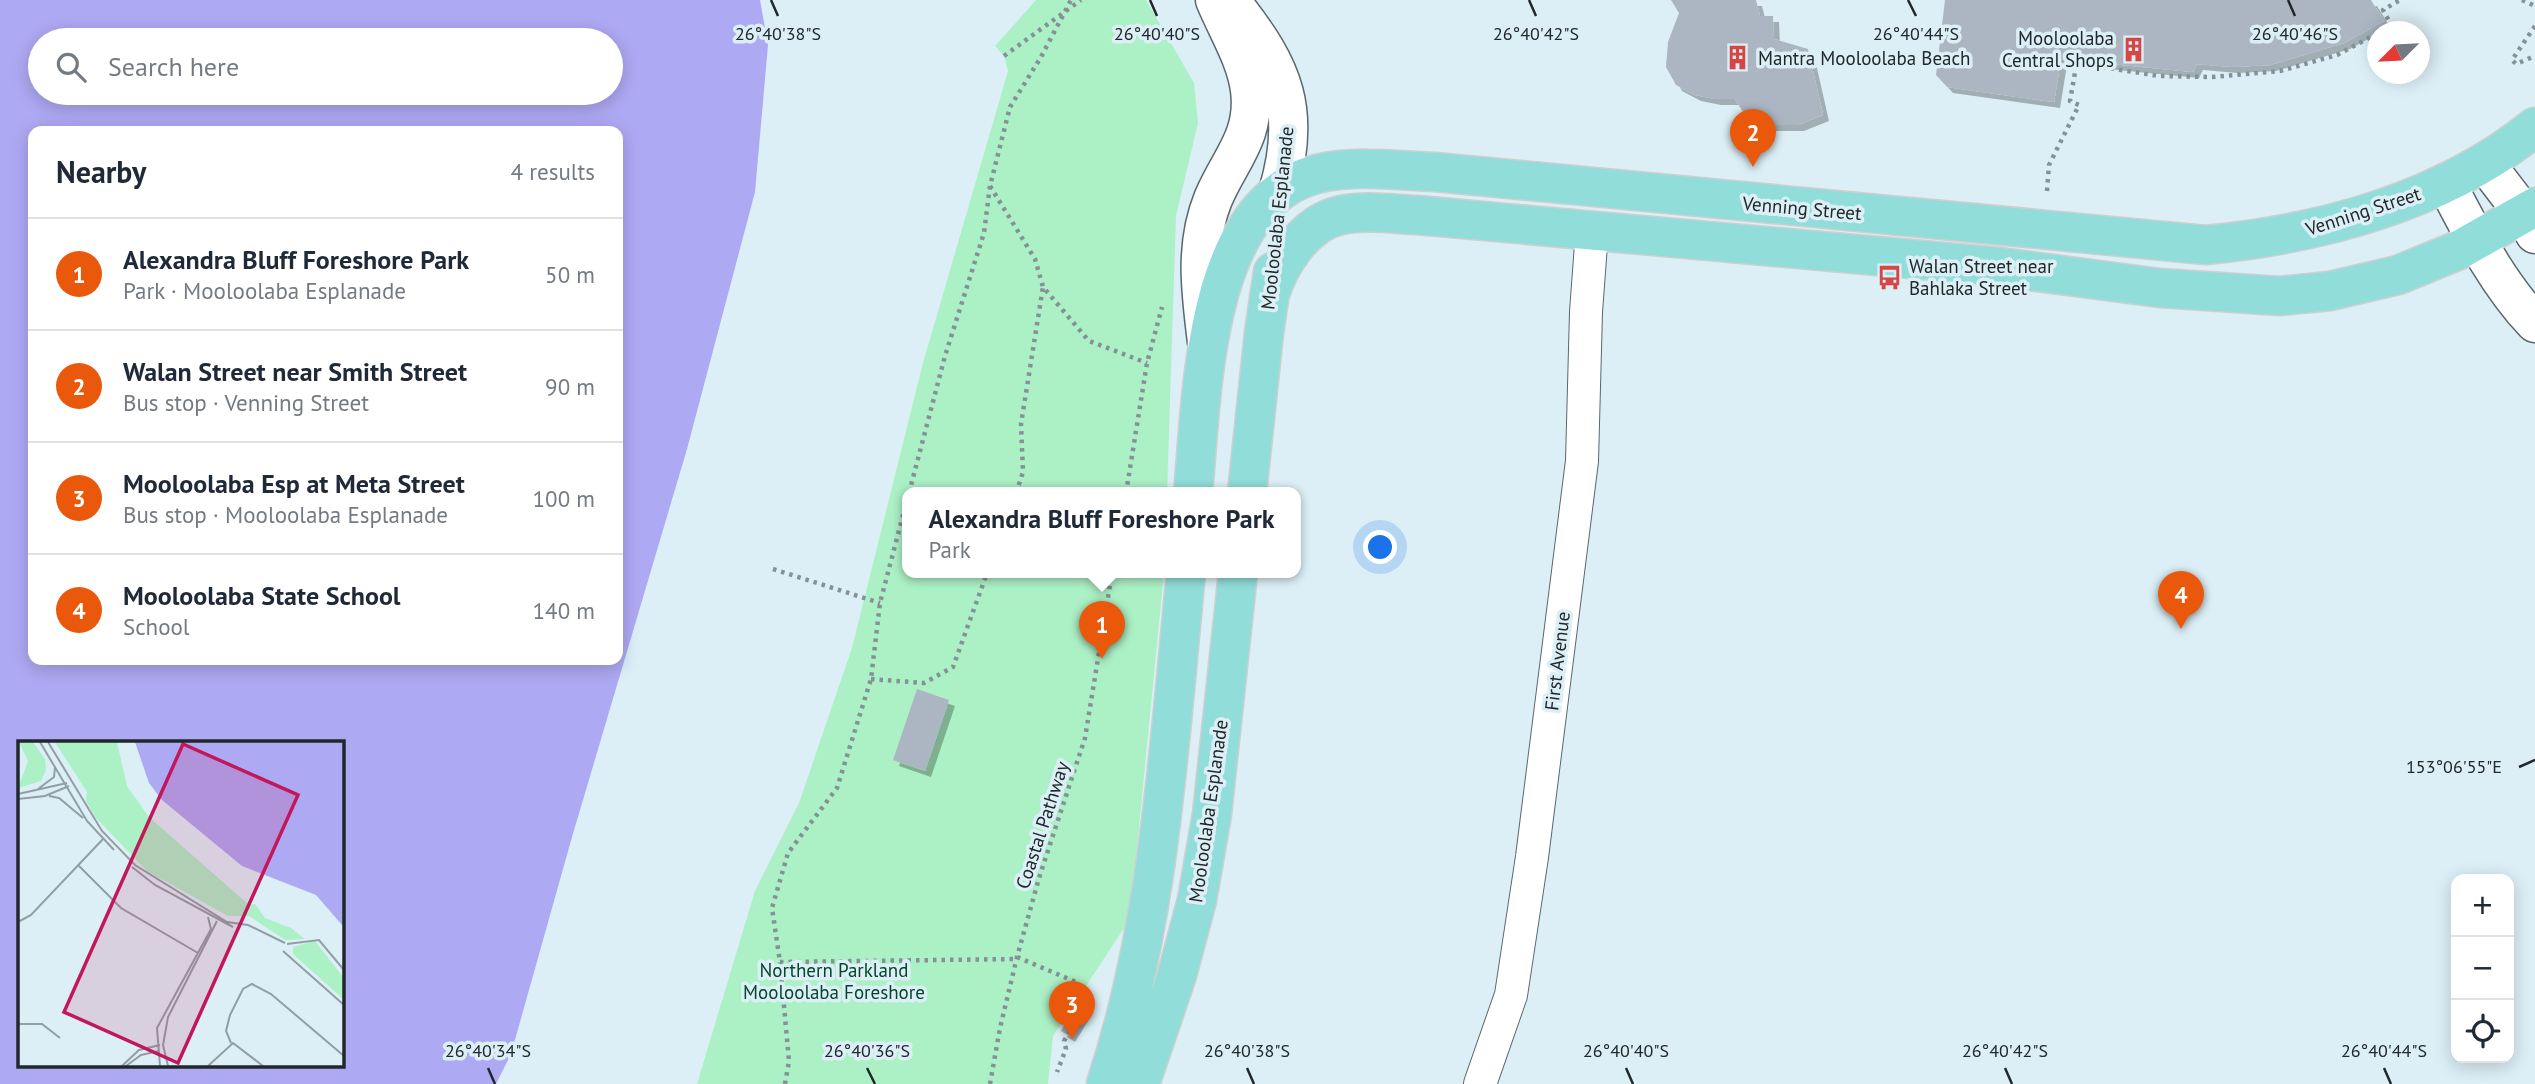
<!DOCTYPE html>
<html lang="en">
<head>
<meta charset="utf-8">
<style>
	body { margin:0; font-family:"PT Sans",sans-serif; background:#f6f6f7; color:#1f2937 }
	.controls { position:absolute; right:21px; bottom:21px; display:grid; overflow:hidden; border-radius:14px; box-shadow:0 4px 18px #0003 }
	.controls button { width:63px; height:63px; display:grid; place-items:center; padding:0; border:0; border-bottom:2px solid #e0e1e3; background:#fff; color:#1f2937; font:35px sans-serif }
	.compass { position:absolute; left:2367px; top:21px; width:63px; height:63px; border-radius:50%; background:#fff; box-shadow:0 4px 18px #0003; rotate:246deg }
	.you { position:absolute; left:1381px; top:548px; width:24px; height:24px; margin:-18px; border:5px solid #fff; border-radius:50%; background:#1a73e8; box-shadow:0 0 0 10px #1a73e833 }
	.badge { display:grid; place-items:center; width:46px; height:46px; border-radius:50%; background:#ea580c; color:#fff; font-size:23px; font-weight:700 }
	.pin { position:absolute; translate:-50% -58px; filter:drop-shadow(0 2px 4px #0008) }
	.pin::after { content:''; position:absolute; top:37px; width:24px; height:21px; background:inherit; clip-path:polygon(0 0,100% 0,50% 100%) }
	.popup { position:absolute; left:902px; top:487px; width:399px; height:91px; box-sizing:border-box; display:grid; place-content:center; border-radius:14px; background:#fff; filter:drop-shadow(0 2px 5px #0005); font-size:23px; white-space:nowrap; color:#747a83 }
	.popup b { font-size:26px; color:#1f2937 }
	.popup::after { content:''; position:absolute; left:50%; top:100%; margin-left:-14px; border:14px solid transparent; border-top-color:#fff }
	.list { margin:0; padding:0; list-style:none }
	h2 { display:flex; justify-content:space-between; align-items:center; height:91px; margin:0; padding:0 28px; font-size:30px }
	h2 small { font-size:23px; font-weight:400; color:#747a83 }
	.list li { display:grid; grid-template-columns:46px 1fr auto; gap:21px; align-items:center; box-sizing:border-box; height:112px; padding:0 28px; border-top:2px solid #e0e1e3 }
	.list b { display:block; font-size:26px; white-space:nowrap }
	.list p { margin:0; font-size:23px; white-space:nowrap; color:#747a83 }
	.list em { font-size:23px; font-style:normal; color:#747a83 }
	.icon { flex:none; width:38px; height:38px; fill:none; stroke:currentColor; stroke-width:2; stroke-linecap:round; stroke-linejoin:round }
	.map { position:relative; flex:none; width:2535px; height:1084px; overflow:hidden }
	.search { position:absolute; background:#fff; box-shadow:0 4px 18px #0003; left:28px; top:28px; width:595px; height:77px; display:flex; align-items:center; gap:18px; box-sizing:border-box; padding:0 24px; border-radius:38px; color:#747a83; font-size:26px }
	.panel { position:absolute; background:#fff; box-shadow:0 4px 18px #0003; left:28px; top:126px; width:595px; height:539px; border-radius:14px }
	.map>svg:first-child { display:block }
	.green { fill:#acf0c5 }
	.water { fill:#aea9f3; fill-rule:evenodd }
	.building { fill:#acb6c3; filter:url(#shadow) }
	.lines { fill:none; stroke-linecap:round; stroke-linejoin:round }
	.minor-casing { stroke:#58686e; stroke-width:34 }
	.tertiary-casing { stroke:#58686e; stroke-width:41 }
	.secondary-casing { stroke:#58686e; stroke-width:41 }
	.primary-casing { stroke:#ced0d0; stroke-width:41 }
	.path { stroke:#849196; stroke-width:4.5; stroke-dasharray:3.5 5; stroke-linecap:butt }
	.minor { stroke:#fff; stroke-width:32 }
	.tertiary { stroke:#fff; stroke-width:38 }
	.secondary { stroke:#fff; stroke-width:38 }
	.primary { stroke:#90ddd9; stroke-width:38 }
	.ticks { fill:none; stroke:#21282b; stroke-width:2.5 }
	.labels { text-anchor:middle; stroke-width:7; stroke-linejoin:round; paint-order:stroke }
	.poi-label { font-size:19px; fill:#21282b; stroke:#dceff6; text-anchor:start }
	.street-label { font-size:19px; fill:#21282b; stroke:#dceff6 }
	.park-label { font-size:19px; fill:#044628; stroke:#dceff6 }
	.inset-road { fill:none; stroke:#919fa5; stroke-width:2 }
	.view { fill:#c2185b; fill-opacity:0.15; stroke:#c2185b; stroke-width:3.5 }
	.inset-edge { fill:none; stroke:#21282b; stroke-width:3.5 }
	.ticks-label { font-size:18px; text-anchor:middle; fill:#21282b; stroke:#dceff6; stroke-width:7; stroke-linejoin:round; paint-order:stroke }
</style>
</head>
<body>
<div class="map">
<svg width="2535" height="1084" viewBox="0 0 2535 1084">
	<defs>
		<filter id="shadow"><feDropShadow dx="6" dy="6" stdDeviation="0" flood-color="#0004"/></filter>
	</defs>
	<rect width="100%" height="100%" fill="#dceff6"/>
	<path class="green" d="M1036,0H1146L1194,83L1198,123L1176,216L1167,493H908V573H1164L1130,919L1053,1036L1048,1084H697L755,891L799,803L852,648L923,363L1008,71L1004,56L995,46Z"/>
	<path class="water" d="M0,0H760L768,45L755,192L687,449L572,837L511,1054L496,1084H0ZM40,40H611V93H40ZM33,131H618V660H33ZM19,743H341V1065H19Z"/>
	<path class="building" d="M1671,0H1756L1760,16H1773L1774,39L1808,49L1823,115L1798,125H1769L1748,120L1735,99H1715L1695,95L1676,85L1666,67L1668,42L1679,13Z
		M1945,0H2371L2384,21L2344,43L2270,65L2232,67L2197,64L2193,72L2061,59L2054,102L1947,87L1936,75Z
		M917,689L949,700L925,771L893,760Z
		M1075,1007L1084,1012L1069,1036L1061,1031Z"/>
	<g class="lines">
		<defs>
			<path id="minor" d="M1480,1084L1511,995L1532,857L1582,461L1586,312L1592,231"/>
			<path id="tertiary" d="M2485,163L2524,214L2535,234
				M2446,183C2471,231 2497,283 2535,323"/>
			<path id="secondary" d="M1233,4C1284,68 1302,111 1278,192
				M1207,342C1201,293 1194,246 1213,199C1229,160 1256,137 1250,90C1246,59 1227,29 1215,0"/>
			<path id="primary" d="M1269,297C1279,264 1304,223 1341,215C1365,210 1393,214 1417,215L2000,267L2160,288L2280,296L2330,291L2398,275L2459,250L2535,207
				M1193,493C1202,400 1202,214 1307,177C1344,163 1396,171 1435,172L2206,245C2321,234 2444,201 2535,127
				M1247,493L1264,333L1273,272
				M1106,1084C1160,920 1169,744 1186,573
				M1140,1084L1177,975L1197,900L1212,814L1238,573"/>
		</defs>
		<use href="#minor" class="minor-casing"/>
		<use href="#tertiary" class="tertiary-casing"/>
		<use href="#secondary" class="secondary-casing"/>
		<use href="#primary" class="primary-casing"/>
		<path class="path" d="M2522,0L2535,6
			M2535,26L2512,60L2516,64L2535,56
			M2380,32L2386,29L2389,21L2383,10L2400,0
			M1004,56L1081,0
			M2077,63L2159,76L2212,77L2280,71L2337,55L2378,33
			M990,186L1035,259L1043,287L1089,341L1147,363
			M2047,191L2049,165L2079,105L2070,101L2077,61
			M909,493L945,356L984,233L990,186L1010,107L1041,57L1071,0
			M1016,493L1023,472L1021,424L1043,287
			M1126,493L1147,363L1162,307
			M773,569L880,603
			M871,679L924,683L953,667L987,573
			M1017,957L1076,982C1097,997 1073,1025 1064,1041L1066,1049L1057,1072
			M780,962L1017,959
			M785,1084L789,1061L780,962L772,908L788,853L837,788L871,679L880,603L908,496
			M990,1084L1000,1028L1017,957L1039,878L1085,738L1112,573"/>
		<use href="#minor" class="minor"/>
		<use href="#tertiary" class="tertiary"/>
		<use href="#secondary" class="secondary"/>
		<use href="#primary" class="primary"/>
	</g>
	<path class="ticks" d="M771,0L778,16M1150,0L1157,16M1529,0L1536,16M1908,0L1916,16M2288,0L2295,16M2519,767L2535,760M488,1068L495,1084M867,1068L875,1084M1247,1068L1254,1084M1626,1068L1633,1084M2005,1068L2012,1084M2384,1068L2391,1084"/>
	<defs>
		<symbol id="building-bare" viewBox="-9 -9 18 18"><path d="M-4-6H4V6H1V3H-1V6H-4ZM-2.5-4.3h1.7v1.8h-1.7ZM.8-4.3h1.7v1.8H.8ZM-2.5-1h1.7V.8h-1.7ZM.8-1h1.7V.8H.8Z" fill="#d54644" stroke="#dceff6" stroke-width="2.5" paint-order="stroke"/></symbol>
		<symbol id="bus-bare" viewBox="-9 -9 18 18"><path d="M-5-6H5V4H4V6H2V4H-2V6H-4V4H-5ZM-3.5-4V0h7V-4ZM-3.5 1.2v1.5H-2V1.2ZM2 1.2v1.5H3.5V1.2Z" fill="#d54644" stroke="#dceff6" stroke-width="2.5" paint-order="stroke"/></symbol>
	</defs>
	<g fill-rule="evenodd">
		<use href="#building-bare" x="2116" y="32" width="35" height="35"/>
		<use href="#building-bare" x="1720" y="40" width="35" height="35"/>
		<use href="#bus-bare" x="1872" y="260" width="35" height="35"/>
	</g>
	<g class="labels">
		<g class="poi-label">
			<text x="2114" y="45" text-anchor="end">Mooloolaba<tspan x="2114" dy="22">Central Shops</tspan></text>
			<text x="1758" y="65">Mantra Mooloolaba Beach</text>
			<text x="1909" y="273">Walan Street near<tspan x="1909" dy="22">Bahlaka Street</tspan></text>
		</g>
		<g class="street-label">
			<text transform="translate(1802 208) rotate(5)" y="7">Venning Street</text>
			<text transform="translate(2363 211) rotate(-18)" y="7">Venning Street</text>
			<text transform="translate(1277 218) rotate(-84)" y="7">Mooloolaba Esplanade</text>
			<text transform="translate(1557 661) rotate(-83)" y="7">First Avenue</text>
			<text transform="translate(1208 811) rotate(-82)" y="7">Mooloolaba Esplanade</text>
			<text transform="translate(1042 825) rotate(-72)" y="7">Coastal Pathway</text>
		</g>
		<g class="park-label">
			<text x="834" y="977">Northern Parkland<tspan x="834" dy="22">Mooloolaba Foreshore</tspan></text>
		</g>
	</g>
	<g transform="translate(18 741)">
		<rect width="326" height="326" fill="#dceff6"/>
		<path d="M1,1H15L27,18L28,29L23,40L0,47L10,20ZM37,1H99L109,45L131,76L231,164L237,163L247,177L273,187L287,198L267,199L231,175H210L129,130L78,77L68,60L69,51ZM297,200L325,236V258L275,213V206Z" fill="#acf0c5"/>
		<path d="M117,1H325V185L298,154L224,125L144,59L131,42Z" fill="#aea9f3"/>
		<path class="inset-road" d="M22,1L69,80L96,109M30,1L84,90L117,124L209,181L230,184L267,202M20,48L36,36L37,26M0,53L49,42M31,55L41,57L65,77M0,58L27,55L51,45M61,125L103,167L180,212M114,126L137,144L215,186M0,181L13,174L86,97M269,203L301,199L326,229M265,210L326,264M0,283H24L42,297M213,302L208,290L212,274L225,248L234,243L253,253L326,315M104,325L121,309L142,304M108,325L123,314L141,310M142,325L139,287L193,188L190,176M150,325L145,304L150,276L199,180M190,325L215,302L245,325"/>
		<path class="view" d="M165,3L280,54L160,322L46,271Z"/>
		<rect width="326" height="326" class="inset-edge"/>
	</g>
	<g class="ticks-label">
		<text x="2295" y="40">26°40'46"S</text>
		<text x="778" y="40">26°40'38"S</text>
		<text x="1157" y="40">26°40'40"S</text>
		<text x="1536" y="40">26°40'42"S</text>
		<text x="1916" y="40">26°40'44"S</text>
		<text x="2454" y="773">153°06'55"E</text>
		<text x="488" y="1057">26°40'34"S</text>
		<text x="867" y="1057">26°40'36"S</text>
		<text x="1247" y="1057">26°40'38"S</text>
		<text x="1626" y="1057">26°40'40"S</text>
		<text x="2005" y="1057">26°40'42"S</text>
		<text x="2384" y="1057">26°40'44"S</text>
	</g>
</svg>
<div class="controls">
<button>+</button>
<button>−</button>
<button><svg class="icon" aria-label="locate" viewBox="0 0 24 24"><circle cx="12" cy="12" r="6"/><path d="M12 2v4M12 18v4M2 12h4M18 12h4"/></svg></button>
</div>
<svg class="compass" viewBox="-18 -18 36 36"><path d="M0-13l5 13h-10z" fill="#e53935"/><path d="M0 13l5-13h-10z" fill="#747a83"/></svg>
<div class="you"></div>
<div class="pin badge" style="left:1102px;top:659px">1</div>
<div class="popup"><b>Alexandra Bluff Foreshore Park</b>Park</div>
<div class="pin badge" style="left:1753px;top:167px">2</div>
<div class="pin badge" style="left:1072px;top:1039px">3</div>
<div class="pin badge" style="left:2181px;top:629px">4</div>
<div class="search"><svg class="icon" aria-label="search" viewBox="0 0 24 24"><circle cx="10" cy="10" r="6"/><path d="M15 15l6 6"/></svg>Search here</div>
<section class="panel">
<h2>Nearby<small>4 results</small></h2>
<ul class="list">
<li><span class="badge">1</span><div><b>Alexandra Bluff Foreshore Park</b><p>Park · Mooloolaba Esplanade</p></div><em>50 m</em></li>
<li><span class="badge">2</span><div><b>Walan Street near Smith Street</b><p>Bus stop · Venning Street</p></div><em>90 m</em></li>
<li><span class="badge">3</span><div><b>Mooloolaba Esp at Meta Street</b><p>Bus stop · Mooloolaba Esplanade</p></div><em>100 m</em></li>
<li><span class="badge">4</span><div><b>Mooloolaba State School</b><p>School</p></div><em>140 m</em></li>
</ul>
</section>
</div>
</body>
</html>
